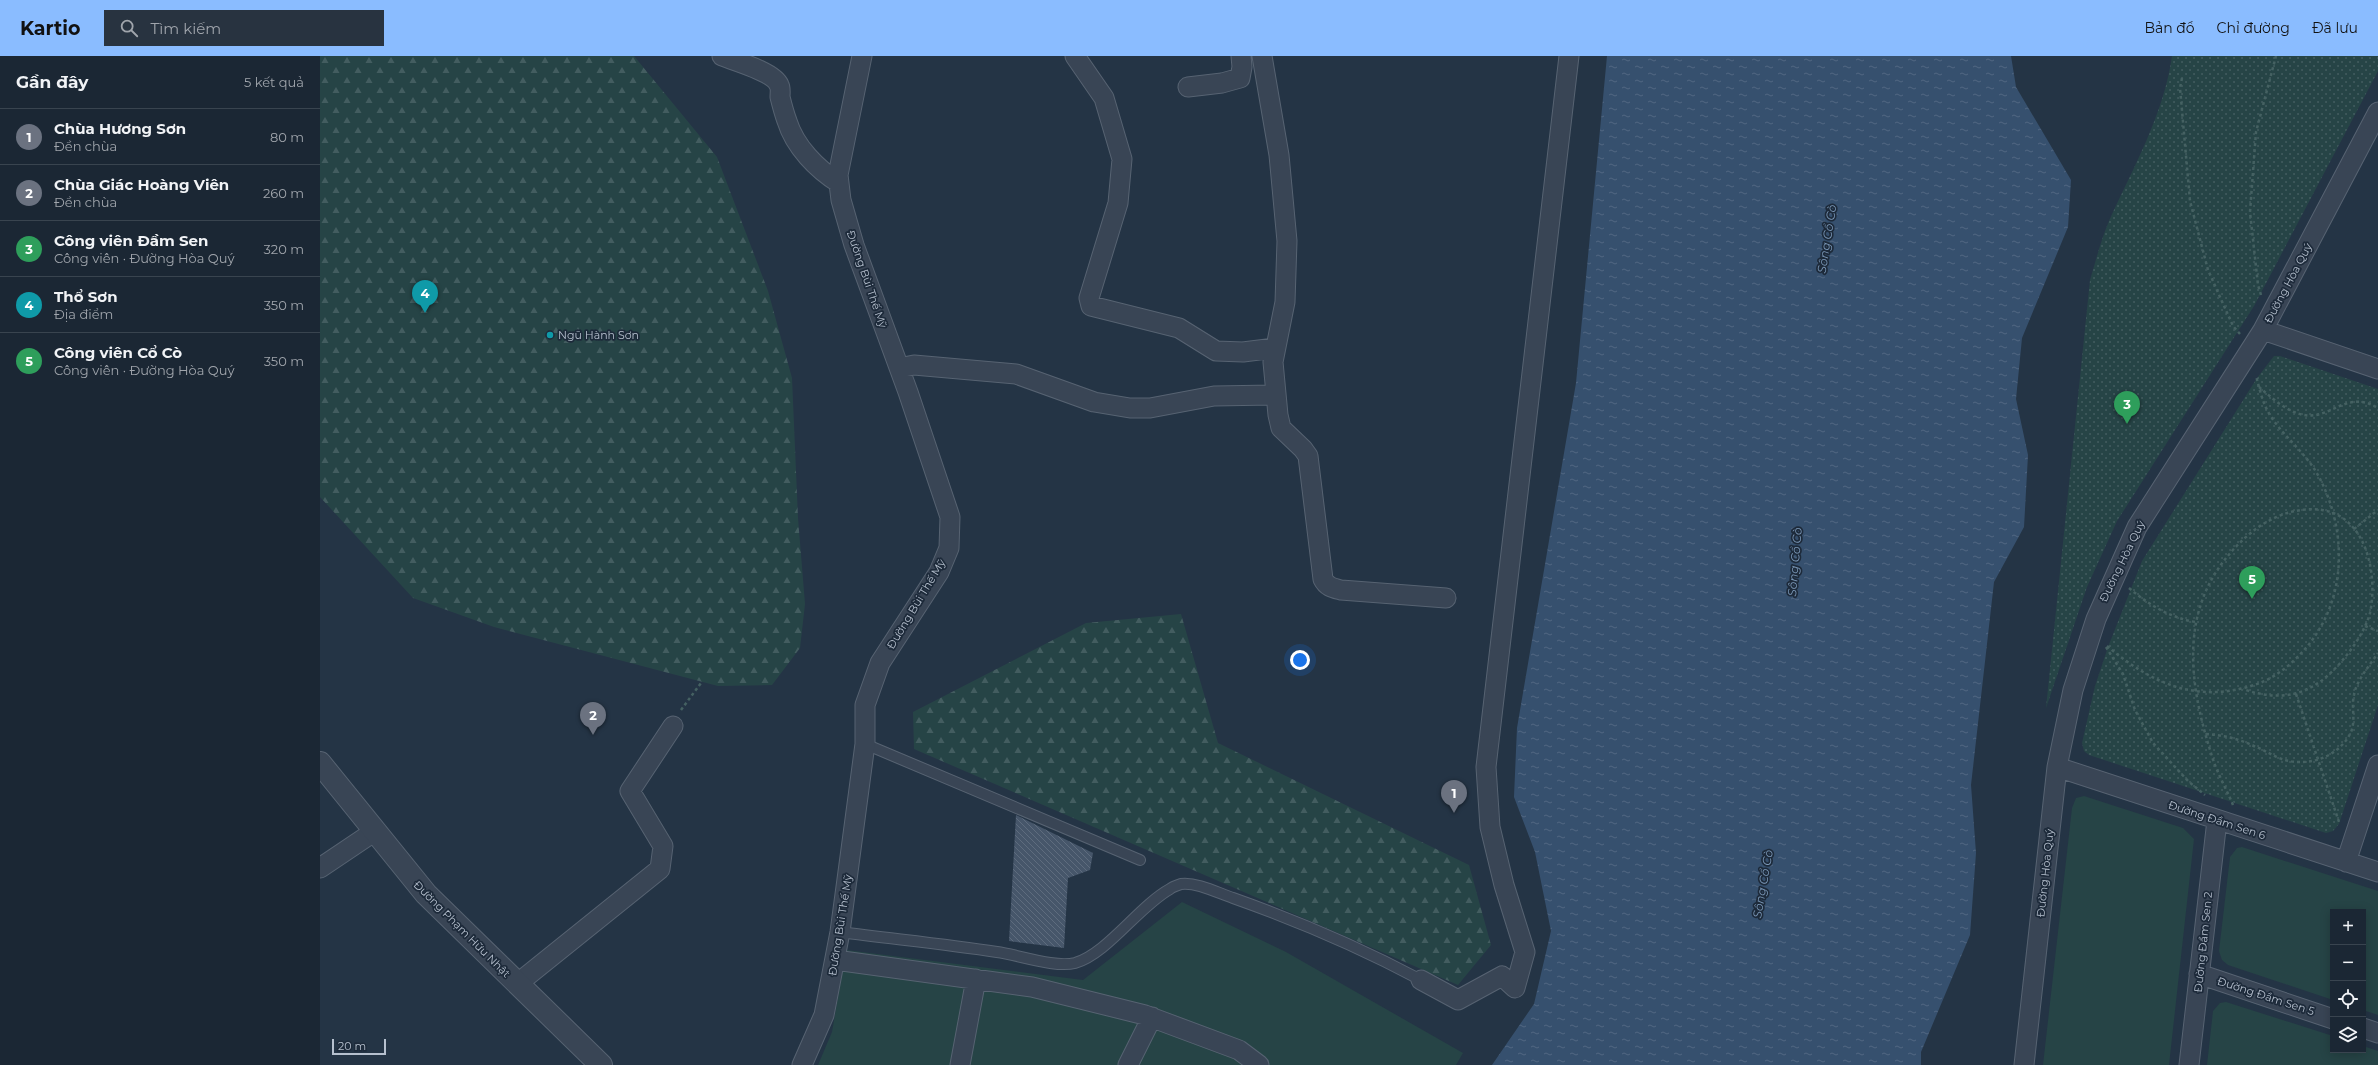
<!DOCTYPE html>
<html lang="vi">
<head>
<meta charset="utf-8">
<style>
	body { margin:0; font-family:Montserrat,sans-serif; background:#283340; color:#f1f3f6 }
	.controls { position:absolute; right:12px; bottom:12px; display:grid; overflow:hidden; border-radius:0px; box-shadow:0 2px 10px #0003 }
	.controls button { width:36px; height:36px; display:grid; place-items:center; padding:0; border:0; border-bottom:1px solid #39444f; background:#1b2734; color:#f1f3f6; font:20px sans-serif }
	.scale { position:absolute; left:12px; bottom:10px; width:54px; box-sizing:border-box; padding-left:4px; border:2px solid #b6c0ce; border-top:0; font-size:11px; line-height:14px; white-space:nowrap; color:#b6c0ce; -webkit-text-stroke:3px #1d2a3a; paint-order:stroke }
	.you { position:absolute; left:980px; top:604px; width:14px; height:14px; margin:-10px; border:3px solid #fff; border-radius:50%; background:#1a73e8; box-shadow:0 0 0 6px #1a73e833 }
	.badge { display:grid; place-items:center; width:26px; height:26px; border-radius:50%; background:#8abcff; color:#fff; font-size:13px; font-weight:700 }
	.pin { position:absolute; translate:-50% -33px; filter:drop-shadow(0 1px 2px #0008) }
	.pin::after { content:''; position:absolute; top:21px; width:14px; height:12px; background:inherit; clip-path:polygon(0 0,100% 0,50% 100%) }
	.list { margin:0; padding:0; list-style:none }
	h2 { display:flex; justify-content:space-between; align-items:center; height:52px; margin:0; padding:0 16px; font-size:17px }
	h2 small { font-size:13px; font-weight:400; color:#a0a5ac }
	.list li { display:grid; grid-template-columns:26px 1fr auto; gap:12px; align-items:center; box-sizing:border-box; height:56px; padding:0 16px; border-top:1px solid #39444f }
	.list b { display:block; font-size:15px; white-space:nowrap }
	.list p { margin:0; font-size:13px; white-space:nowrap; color:#a0a5ac }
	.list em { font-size:13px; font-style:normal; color:#a0a5ac }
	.icon { flex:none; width:22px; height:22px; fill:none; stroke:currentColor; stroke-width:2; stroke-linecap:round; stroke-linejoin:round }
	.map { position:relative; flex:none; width:2058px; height:1009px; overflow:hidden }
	header { display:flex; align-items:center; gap:24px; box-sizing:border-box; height:56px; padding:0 20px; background:#8abcff; color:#111 }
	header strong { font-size:19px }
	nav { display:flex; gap:22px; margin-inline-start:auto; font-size:14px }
	.search { width:280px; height:36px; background:#283340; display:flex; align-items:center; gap:10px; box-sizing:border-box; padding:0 14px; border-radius:0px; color:#a0a5ac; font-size:15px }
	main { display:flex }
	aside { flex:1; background:#1b2734 }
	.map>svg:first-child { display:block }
	.green { fill:#264446 }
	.forest { fill:url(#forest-firs) }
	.park { fill:url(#park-dots) }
	.water { fill:url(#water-ripples) }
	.building { fill:url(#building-back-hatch) }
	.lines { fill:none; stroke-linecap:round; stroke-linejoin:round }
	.service-casing { stroke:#576372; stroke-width:12 }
	.minor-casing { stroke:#576372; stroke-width:21 }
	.tertiary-casing { stroke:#576372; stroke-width:24 }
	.path { stroke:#456162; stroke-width:2.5; stroke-dasharray:3 3; stroke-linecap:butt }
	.service { stroke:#394555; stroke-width:10 }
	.minor { stroke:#394555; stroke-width:19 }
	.tertiary { stroke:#394555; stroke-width:22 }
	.culture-dot { fill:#0f9aa8; stroke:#1d2a3a; stroke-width:1.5 }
	.labels { text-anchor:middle; stroke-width:3.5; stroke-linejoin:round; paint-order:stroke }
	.street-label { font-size:11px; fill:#b6c0ce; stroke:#1d2a3a }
	.poi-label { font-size:11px; fill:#b6c0ce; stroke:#1d2a3a; text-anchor:start }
	.water-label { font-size:12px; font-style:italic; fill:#7b98b8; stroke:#1d2a3a }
</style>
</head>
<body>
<header>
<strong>Kartio</strong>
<div class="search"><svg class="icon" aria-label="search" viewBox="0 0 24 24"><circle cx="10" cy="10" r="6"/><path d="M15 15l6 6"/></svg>Tìm kiếm</div>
<nav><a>Bản đồ</a><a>Chỉ đường</a><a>Đã lưu</a></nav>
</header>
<main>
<aside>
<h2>Gần đây<small>5 kết quả</small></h2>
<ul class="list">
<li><span class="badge" style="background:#6b7280">1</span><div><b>Chùa Hương Sơn</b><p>Đền chùa</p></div><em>80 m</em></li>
<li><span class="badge" style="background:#6b7280">2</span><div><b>Chùa Giác Hoàng Viên</b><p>Đền chùa</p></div><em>260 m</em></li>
<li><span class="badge" style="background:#2e9e5b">3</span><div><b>Công viên Đầm Sen</b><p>Công viên · Đường Hòa Quý</p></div><em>320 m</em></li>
<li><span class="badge" style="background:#0f9aa8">4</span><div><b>Thổ Sơn</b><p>Địa điểm</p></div><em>350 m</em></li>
<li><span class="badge" style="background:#2e9e5b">5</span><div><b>Công viên Cổ Cò</b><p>Công viên · Đường Hòa Quý</p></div><em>350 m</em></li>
</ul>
</aside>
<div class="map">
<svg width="2058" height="1009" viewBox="0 0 2058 1009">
	<defs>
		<pattern id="forest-firs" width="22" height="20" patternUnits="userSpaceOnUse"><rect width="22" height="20" fill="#264446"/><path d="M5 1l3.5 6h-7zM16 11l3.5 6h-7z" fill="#435d60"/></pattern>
		<pattern id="park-dots" width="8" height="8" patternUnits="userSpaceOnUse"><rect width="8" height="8" fill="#264446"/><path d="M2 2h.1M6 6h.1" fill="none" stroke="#435d60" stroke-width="1.8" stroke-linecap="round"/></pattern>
		<pattern id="water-ripples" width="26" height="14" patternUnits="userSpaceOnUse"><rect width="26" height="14" fill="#36506e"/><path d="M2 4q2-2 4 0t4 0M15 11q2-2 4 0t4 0" fill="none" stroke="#516782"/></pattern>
		<pattern id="building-back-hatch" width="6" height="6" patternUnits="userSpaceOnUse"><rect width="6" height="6" fill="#46566a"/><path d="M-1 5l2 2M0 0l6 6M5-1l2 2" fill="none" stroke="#5e6c7e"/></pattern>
	</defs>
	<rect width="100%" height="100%" fill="#243445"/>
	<path class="green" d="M1764,740L1863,772L1874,783L1849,1009H1723L1752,752L1756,742Z
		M1922,791L2058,835V959L2043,954V856H2013V944L1908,909L1902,904L1899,895L1910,801L1917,792Z
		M862,846L966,896L1143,997L1136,1009H498L512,976L526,894L763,924Z
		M1906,946L2013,980V994H2043V990L2058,995V1009H1887L1893,955L1900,947Z"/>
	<path class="forest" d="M0,0H314L397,101L448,235L472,322L478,462L485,548L480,592L452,629L398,630L174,571L93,542L0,441Z
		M861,558L898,687L1149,809L1171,889L1138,929L594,693L593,656L766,567Z"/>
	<path class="park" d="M1852,0H2058V15L1934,250L1797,465L1767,531L1726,652L1770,224C1776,204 1781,184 1789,165C1813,112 1844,58 1852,0Z
		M1954,300H1960L2058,333V649L2019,768L2013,775L2006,777L1769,699L1764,695L1762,687L1775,630L1788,591L1822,505L1937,322Z"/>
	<path class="water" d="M1287,0H1691L1696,31L1751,124L1748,171L1702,282L1696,343L1708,399L1704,471L1674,526L1651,729L1656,797L1650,879L1601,996V1009H1172L1214,948L1231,875L1215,796L1194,741L1197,672L1256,327Z"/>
	<path class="building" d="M696,759L773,797L770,814L748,822L744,892L689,885Z"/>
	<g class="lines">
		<defs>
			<path id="service" d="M545,688L820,804
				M520,876C573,883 625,888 677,896C699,899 735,912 755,907C787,898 819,850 850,833C852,831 858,829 861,828C877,826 898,837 913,842C978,865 1041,892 1101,924"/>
			<path id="minor" d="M402,0C415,5 454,16 459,29C461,32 460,37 460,41C462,49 464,57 467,65C475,91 497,113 519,127
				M755,0L784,42L802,103L798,147L769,242L771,250L859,272L896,295L923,296L955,292
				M942,0L959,99L967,185L965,246L953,306L958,359L961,372L983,393L988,400L1003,523C1007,531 1013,532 1021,534L1126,542
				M868,31L902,27L920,22L922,11L921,0
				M1943,274L2058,313
				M579,312L594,309L696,318L774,346L810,352H830L894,340L956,339
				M1737,711L2058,816
				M2026,806L2058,709
				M0,812L55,775
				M515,904L712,931L825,959L919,994L939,1009
				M1879,918L2013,963
				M1101,924L1138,944L1182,920L1195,932L1205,896L1184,829L1170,771L1166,711L1249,0
				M197,928L340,813L343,790L310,735L353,670
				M2043,972L2058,977
				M482,1009L504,959L520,876L545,688V649L560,607L619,516L629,492L630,461L588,336L534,189L521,144L518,119L542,0
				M640,1009L656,923
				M808,1009L832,961
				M1704,1009L1737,711L1753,634L1776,563L1817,471L1943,274L2058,56
				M1869,1009L1897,764"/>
			<path id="tertiary" d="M0,707L106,838L281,1009"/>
		</defs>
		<use href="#service" class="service-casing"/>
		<use href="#minor" class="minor-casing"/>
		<use href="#tertiary" class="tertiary-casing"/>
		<path class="path" d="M1862,22L1860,32L1870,145L1888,214L1913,270L1920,278
			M1941,239L1938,229L1930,156L1936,76L1956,0
			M1939,331C1952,342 1967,356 1984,359C2010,364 2027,333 2058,352
			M2034,473L2058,454
			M1809,532C1829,549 1849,561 1875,566
			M2045,570L2058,575
			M1787,590C1831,627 1876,648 1934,629C1954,623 1971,609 1985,593C2027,545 2028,476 1999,421C1987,398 1966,383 1952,362C1943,350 1940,334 1936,320
			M1786,591L1803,618L1815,654L1833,687L1868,725L1885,739
			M1976,638L2019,766
			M361,654L381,627
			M1886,678C1903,679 1920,683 1936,691C1947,695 1957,703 1969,705C1994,710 2021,698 2031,676C2036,664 2031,651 2034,639C2036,625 2050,609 2058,597
			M1913,749C1906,732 1896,715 1891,697C1866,618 1859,542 1925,482C1945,463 1974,450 2002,454C2047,461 2058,519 2050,557C2045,575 2033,592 2021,606C1993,639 1963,647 1923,633"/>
		<use href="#service" class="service"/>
		<use href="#minor" class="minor"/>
		<use href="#tertiary" class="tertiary"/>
	</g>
	<circle class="culture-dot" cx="230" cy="279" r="4"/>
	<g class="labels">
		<g class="street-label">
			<text transform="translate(547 223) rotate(71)" y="4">Đường Bùi Thế Mỹ</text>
			<text transform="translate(1968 227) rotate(-62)" y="4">Đường Hòa Quý</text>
			<text transform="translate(1802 505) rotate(-64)" y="4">Đường Hòa Quý</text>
			<text transform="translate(596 548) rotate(-59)" y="4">Đường Bùi Thế Mỹ</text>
			<text transform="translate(1897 764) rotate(18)" y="4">Đường Đầm Sen 6</text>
			<text transform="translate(1725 817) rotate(-84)" y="4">Đường Hòa Quý</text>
			<text transform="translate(520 869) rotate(-81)" y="4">Đường Bùi Thế Mỹ</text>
			<text transform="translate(142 873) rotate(45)" y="4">Đường Phạm Hữu Nhật</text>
			<text transform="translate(1883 886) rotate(-84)" y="4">Đường Đầm Sen 2</text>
			<text transform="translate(1946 940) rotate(18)" y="4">Đường Đầm Sen 5</text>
		</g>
		<g class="poi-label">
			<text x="238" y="283">Ngũ Hành Sơn</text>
		</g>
		<g class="water-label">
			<text transform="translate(1507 183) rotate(-81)" y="4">Sông Cổ Cò</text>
			<text transform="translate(1475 506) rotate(-85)" y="4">Sông Cổ Cò</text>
			<text transform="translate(1443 828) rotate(-80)" y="4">Sông Cổ Cò</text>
		</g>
	</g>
</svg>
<div class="controls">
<button>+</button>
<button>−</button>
<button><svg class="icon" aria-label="locate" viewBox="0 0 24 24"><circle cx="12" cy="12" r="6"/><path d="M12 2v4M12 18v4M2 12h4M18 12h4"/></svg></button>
<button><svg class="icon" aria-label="layers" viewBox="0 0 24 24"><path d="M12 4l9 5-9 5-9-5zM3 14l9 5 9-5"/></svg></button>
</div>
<div class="scale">20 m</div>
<div class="you"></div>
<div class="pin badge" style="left:1134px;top:757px;background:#6b7280">1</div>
<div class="pin badge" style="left:273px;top:679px;background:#6b7280">2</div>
<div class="pin badge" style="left:1807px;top:368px;background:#2e9e5b">3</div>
<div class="pin badge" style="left:105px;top:257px;background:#0f9aa8">4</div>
<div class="pin badge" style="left:1932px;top:543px;background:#2e9e5b">5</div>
</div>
</main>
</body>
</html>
